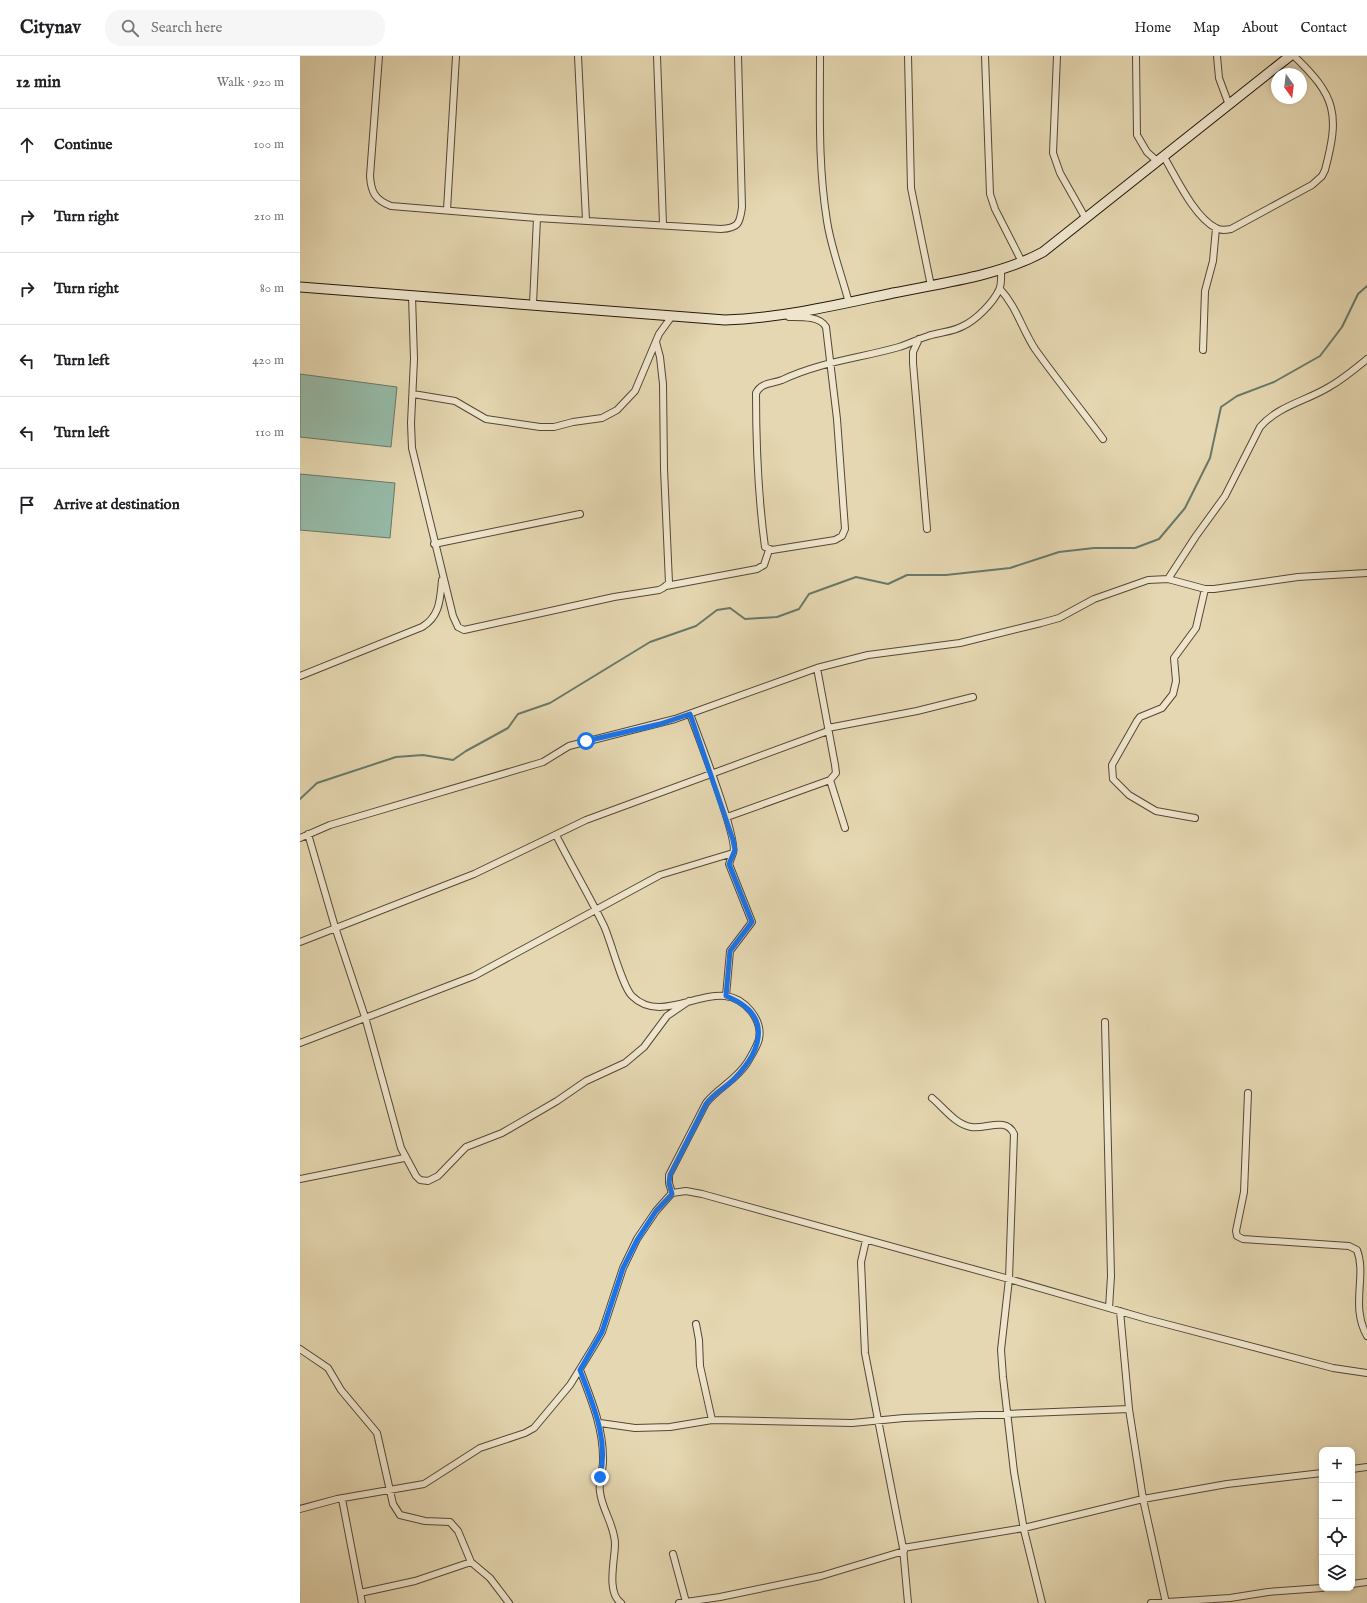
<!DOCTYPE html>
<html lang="en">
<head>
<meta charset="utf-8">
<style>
	body { margin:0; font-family:"IM FELL English",serif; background:#f6f6f6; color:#202124 }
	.controls { position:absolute; right:12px; bottom:12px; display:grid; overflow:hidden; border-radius:8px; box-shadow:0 2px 6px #0003 }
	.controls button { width:36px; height:36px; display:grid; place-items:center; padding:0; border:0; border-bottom:1px solid #e0e0e0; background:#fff; color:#202124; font:20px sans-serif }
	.compass { position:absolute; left:971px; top:12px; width:36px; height:36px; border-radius:50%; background:#fff; box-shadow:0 2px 6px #0003; rotate:166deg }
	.stop { position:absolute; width:12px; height:12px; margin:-9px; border:3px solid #1a73e8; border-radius:50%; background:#fff }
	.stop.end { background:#1a73e8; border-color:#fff; box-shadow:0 1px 4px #0008 }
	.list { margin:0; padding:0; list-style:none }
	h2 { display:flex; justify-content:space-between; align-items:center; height:52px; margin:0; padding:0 16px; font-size:17px }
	h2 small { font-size:13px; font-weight:400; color:#757577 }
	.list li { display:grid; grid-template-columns:26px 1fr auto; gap:12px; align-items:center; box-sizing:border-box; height:72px; padding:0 16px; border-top:1px solid #e0e0e0 }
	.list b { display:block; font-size:15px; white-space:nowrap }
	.list em { font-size:13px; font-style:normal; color:#757577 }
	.icon { flex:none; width:22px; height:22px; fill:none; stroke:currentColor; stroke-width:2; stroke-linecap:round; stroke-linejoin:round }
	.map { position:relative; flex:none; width:1067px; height:1547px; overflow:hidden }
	header { display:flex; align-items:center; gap:24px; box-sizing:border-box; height:56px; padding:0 20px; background:#fff; border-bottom:1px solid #e0e0e0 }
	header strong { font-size:19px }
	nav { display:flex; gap:22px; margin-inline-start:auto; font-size:14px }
	.search { width:280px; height:36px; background:#f6f6f6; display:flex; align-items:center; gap:10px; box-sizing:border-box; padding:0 14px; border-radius:16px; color:#757577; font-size:15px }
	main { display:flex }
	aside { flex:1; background:#fff }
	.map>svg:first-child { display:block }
	.water { fill:#96baa7; stroke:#687969 }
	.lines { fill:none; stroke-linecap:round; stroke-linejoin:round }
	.stream { stroke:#687969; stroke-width:2 }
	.street-casing { stroke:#544835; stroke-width:8 }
	.secondary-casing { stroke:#23180c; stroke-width:11 }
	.street { stroke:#eee5cc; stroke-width:6 }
	.secondary { stroke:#eee5cc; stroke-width:9 }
	.route { stroke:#1a73e8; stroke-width:5 }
</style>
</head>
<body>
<header>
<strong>Citynav</strong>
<div class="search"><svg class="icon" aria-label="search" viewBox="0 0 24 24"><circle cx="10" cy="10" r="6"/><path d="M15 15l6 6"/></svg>Search here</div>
<nav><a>Home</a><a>Map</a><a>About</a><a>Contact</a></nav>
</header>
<main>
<aside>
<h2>12 min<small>Walk · 920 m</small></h2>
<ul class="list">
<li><svg class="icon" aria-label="ahead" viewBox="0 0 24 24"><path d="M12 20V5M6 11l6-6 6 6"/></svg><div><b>Continue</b></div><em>100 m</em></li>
<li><svg class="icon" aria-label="right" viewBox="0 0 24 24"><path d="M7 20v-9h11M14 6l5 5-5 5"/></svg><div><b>Turn right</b></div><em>210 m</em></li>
<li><svg class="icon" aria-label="right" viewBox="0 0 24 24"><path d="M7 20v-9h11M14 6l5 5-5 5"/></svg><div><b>Turn right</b></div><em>80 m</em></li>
<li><svg class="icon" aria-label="left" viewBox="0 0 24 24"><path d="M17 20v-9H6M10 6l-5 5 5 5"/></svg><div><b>Turn left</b></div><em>420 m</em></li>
<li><svg class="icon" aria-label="left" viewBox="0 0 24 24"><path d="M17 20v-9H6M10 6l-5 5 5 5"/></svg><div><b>Turn left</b></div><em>110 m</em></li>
<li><svg class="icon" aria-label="arrive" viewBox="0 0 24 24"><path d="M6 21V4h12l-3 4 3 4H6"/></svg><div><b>Arrive at destination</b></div></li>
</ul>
</aside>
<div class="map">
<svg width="1067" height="1547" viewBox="0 0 1067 1547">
	<rect width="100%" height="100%" fill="#e5d7b1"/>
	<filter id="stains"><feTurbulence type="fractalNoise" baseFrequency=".005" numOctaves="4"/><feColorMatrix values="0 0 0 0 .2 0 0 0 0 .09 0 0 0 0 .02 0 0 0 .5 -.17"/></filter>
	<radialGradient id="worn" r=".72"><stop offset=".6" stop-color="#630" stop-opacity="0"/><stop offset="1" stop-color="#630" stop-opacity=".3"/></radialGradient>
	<path class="water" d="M0,318L97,331L91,391L0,381Z
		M0,418L95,427L90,482L0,474Z"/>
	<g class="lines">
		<path class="stream" d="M0,743L17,727L96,701L123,699L153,704L166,695L208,672L218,658L250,647L350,586L396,570L417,554L430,552L445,563L477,561L499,553L509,538L556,521L588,528L607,519H646L710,512L759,496L794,492H835L859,483L885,452L910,402L921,351L937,340L974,326L1020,300L1042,271L1058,238L1067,230"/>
		<defs>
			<path id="street" d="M79,0L70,120C71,136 75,144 91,150L237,162L421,173C438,172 440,168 442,151L438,0
				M278,0L286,164
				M357,0L363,168
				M520,0C520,55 518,110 527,165C531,192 542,220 549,247
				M608,0L611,132L631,230
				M685,0L690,138L695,153L722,206
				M757,0L753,97L760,117L786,163
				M836,0L837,79L847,96L858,106
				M917,0L919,22L929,49
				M864,101C876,121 894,161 916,172C921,175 926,174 931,173L1012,129L1022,120L1025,114C1040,58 1036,40 994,0
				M147,154L156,0
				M700,233C716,250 722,273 735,293C757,324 781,353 803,383
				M112,240L114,303L111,367L112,392L153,560L158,571L164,574L314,541L359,534L363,532L369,527L364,413L363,328L360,301L356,286
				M233,248L237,162
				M489,261C501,261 520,260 526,271L537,363L545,473L542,480L535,484L472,494L465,491C458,440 456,388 456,337C462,326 472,328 482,324C519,306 561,302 599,291C609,288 618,283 628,280C639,276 653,276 663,270C676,264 693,247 699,234C702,228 701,220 701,213
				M619,283L613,296V307L627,473
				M903,294L905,235L913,205L916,172
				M113,338L155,345L186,363L240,371H254L273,366L302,362L317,354L335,335L359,278L372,260
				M134,488L280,458
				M868,523L896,480L925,440L960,371C978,350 1006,345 1029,331C1043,323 1055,313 1067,303
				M366,530L457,513L464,509L469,494
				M0,620L122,571C140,560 140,544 142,524
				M528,672L617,655L673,641
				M530,724L545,772
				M427,761L530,724L536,717L535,709L517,612
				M895,762L856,755L829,739L813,723L812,709L837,665L840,661L862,652L873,638L876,625L874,602L896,572L905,533
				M8,778L35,871L65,961L101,1092L116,1120L120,1124L128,1125L138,1120L166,1091L202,1077L257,1045L286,1025L325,1007L344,991L367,960L389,945
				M256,779C271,809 289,839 304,870C311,885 322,930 332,940C358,966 395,937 425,940C444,942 463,963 459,983C457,991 451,1000 447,1007C436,1024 418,1032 406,1047L369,1119V1127L372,1137
				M0,782L30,769L243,706L269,690L375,663L517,612L568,599L660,587L741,567L759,562L794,543L848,524L868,523L905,533H914L998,521L1067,517
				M0,886L174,818L286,764L528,675
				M426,940L430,895L452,866L429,808L433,797
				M805,966L811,1220L809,1252
				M0,987L174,920L360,819L433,797C439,785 397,677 390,658
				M948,1037L944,1136L936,1175L937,1180L943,1183L1049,1190L1057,1194C1067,1220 1050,1250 1067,1280
				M632,1042C644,1052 655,1068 671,1071C685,1074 706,1060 714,1078L709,1223L701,1294L703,1321L714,1416L724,1474L742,1547
				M0,1123L104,1102
				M566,1184L561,1206L565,1297L603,1492L608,1547
				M820,1255L829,1353L843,1443L866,1547
				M396,1268L399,1284L400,1310L412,1364
				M0,1293L28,1312L41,1334L77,1377L93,1448L100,1459L125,1465L150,1466L158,1475L171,1506L190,1522L209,1547
				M280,1314C291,1343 303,1371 303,1402C304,1413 298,1424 300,1436C302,1454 315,1470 315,1488C315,1504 306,1536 321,1547
				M300,1367L335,1372L370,1371L412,1364L552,1367L604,1362L829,1353
				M1052,1413L1067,1411
				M42,1443L62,1547
				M0,1453L37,1443L124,1428L180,1392L225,1377L234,1372L270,1329L294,1290L302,1276L323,1212L337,1183L356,1155L372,1137L386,1135L402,1138L709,1223L847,1263L1033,1312L1067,1317
				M603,1492L724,1472L843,1443L927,1428L1022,1417
				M373,1498L386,1546
				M1052,1528L1067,1526
				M60,1537L115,1525L171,1506
				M379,1547L420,1541L521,1520L604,1495
				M851,1547L930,1542L968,1536L1022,1532"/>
			<path id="secondary" d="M0,231L425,264C482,262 537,249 593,237C642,227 699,220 743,196L990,0"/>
		</defs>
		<use href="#street" class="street-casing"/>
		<use href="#secondary" class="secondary-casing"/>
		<use href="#street" class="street"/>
		<use href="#secondary" class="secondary"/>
	</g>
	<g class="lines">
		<path class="route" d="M286,685L360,668L390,658L433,784L435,794L429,808L452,866L430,895L426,940C472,958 464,992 434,1023C425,1032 414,1037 406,1048L370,1119L369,1127L372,1138L356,1155L337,1184L323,1212L302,1276L280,1314C293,1349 309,1384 300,1421"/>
	</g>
	<rect width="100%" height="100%" filter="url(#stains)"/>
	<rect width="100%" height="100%" fill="url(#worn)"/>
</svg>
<div class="controls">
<button>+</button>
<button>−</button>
<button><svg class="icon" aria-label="locate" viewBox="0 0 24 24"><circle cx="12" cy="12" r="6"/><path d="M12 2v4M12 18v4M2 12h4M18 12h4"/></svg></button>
<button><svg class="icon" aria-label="layers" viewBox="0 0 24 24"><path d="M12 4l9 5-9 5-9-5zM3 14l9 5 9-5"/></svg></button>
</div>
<svg class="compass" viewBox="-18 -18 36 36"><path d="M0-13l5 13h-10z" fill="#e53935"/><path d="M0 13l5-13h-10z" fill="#757577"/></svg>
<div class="stop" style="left:286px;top:685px"></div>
<div class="stop end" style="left:300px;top:1421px"></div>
</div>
</main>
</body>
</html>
